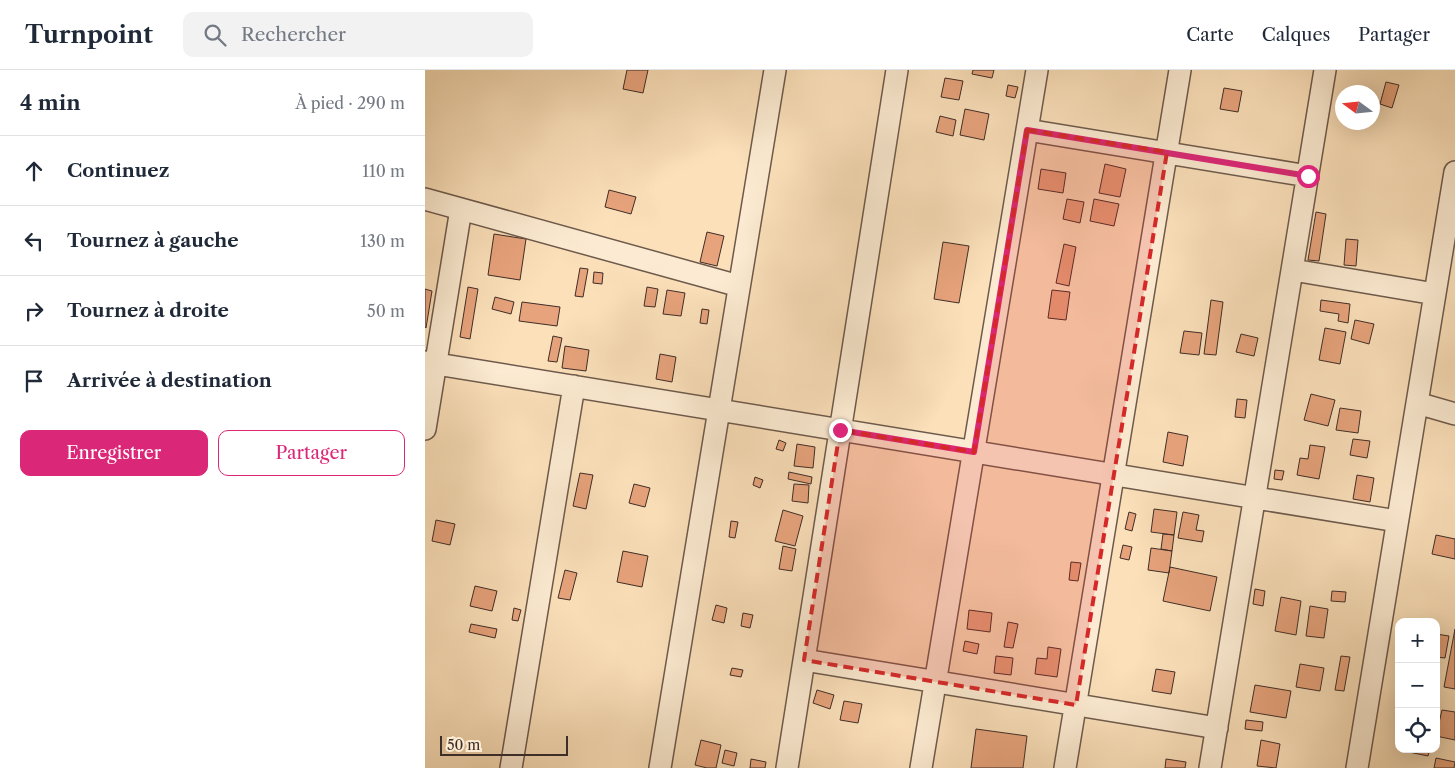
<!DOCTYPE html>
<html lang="fr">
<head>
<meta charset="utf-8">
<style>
	body { margin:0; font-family:"Libre Caslon Text",serif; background:#f2f2f3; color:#1f2937 }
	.controls { position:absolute; right:15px; bottom:15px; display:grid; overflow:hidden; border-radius:10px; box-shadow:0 5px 20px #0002 }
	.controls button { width:45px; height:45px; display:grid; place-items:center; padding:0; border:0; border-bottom:1px solid #e0e1e3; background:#fff; color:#1f2937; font:25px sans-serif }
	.compass { position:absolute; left:910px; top:15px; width:45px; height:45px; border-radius:50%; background:#fff; box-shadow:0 5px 20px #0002; rotate:285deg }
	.scale { position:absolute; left:15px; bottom:12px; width:128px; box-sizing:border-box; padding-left:5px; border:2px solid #3f2d27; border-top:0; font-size:14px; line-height:18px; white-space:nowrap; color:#3f2d27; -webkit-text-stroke:4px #fcebd2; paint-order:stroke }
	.stop { position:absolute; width:15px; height:15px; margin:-11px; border:4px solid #db2777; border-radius:50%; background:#fff }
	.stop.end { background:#db2777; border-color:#fff; box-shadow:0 1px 5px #0008 }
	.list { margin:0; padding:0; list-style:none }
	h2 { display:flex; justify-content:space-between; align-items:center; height:65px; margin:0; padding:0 20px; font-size:21px }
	h2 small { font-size:16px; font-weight:400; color:#747a83 }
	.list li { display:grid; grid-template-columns:32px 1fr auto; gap:15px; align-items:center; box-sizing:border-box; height:70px; padding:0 20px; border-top:1px solid #e0e1e3 }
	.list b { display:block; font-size:19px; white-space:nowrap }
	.list em { font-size:16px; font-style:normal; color:#747a83 }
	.actions { display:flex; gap:10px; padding:15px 20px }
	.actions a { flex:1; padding:11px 0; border:1px solid #db2777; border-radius:10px; text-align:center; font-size:18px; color:#db2777 }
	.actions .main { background:#db2777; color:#fff }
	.icon { flex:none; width:28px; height:28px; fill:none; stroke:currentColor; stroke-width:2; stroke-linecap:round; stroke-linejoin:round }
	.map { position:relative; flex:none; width:1030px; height:698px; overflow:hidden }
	header { display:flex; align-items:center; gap:30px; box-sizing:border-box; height:70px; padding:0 25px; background:#fff; border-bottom:1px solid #e0e1e3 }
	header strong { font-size:24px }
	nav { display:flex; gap:28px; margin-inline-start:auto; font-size:18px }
	.search { width:350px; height:45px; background:#f2f2f3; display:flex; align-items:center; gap:12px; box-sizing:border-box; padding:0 18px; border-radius:10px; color:#747a83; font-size:19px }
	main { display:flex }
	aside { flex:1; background:#fff }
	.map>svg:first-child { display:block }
	.building { fill:#e7a37c; stroke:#3f2d27 }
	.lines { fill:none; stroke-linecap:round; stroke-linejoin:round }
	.minor-casing { stroke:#6e5a4c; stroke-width:24 }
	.minor { stroke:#fcebd2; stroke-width:21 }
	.route { stroke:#db2777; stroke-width:6 }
	.marked { fill:#d62828; fill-opacity:0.2; stroke:#d62828; stroke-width:4; stroke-dasharray:10 6; stroke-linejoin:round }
</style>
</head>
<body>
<header>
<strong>Turnpoint</strong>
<div class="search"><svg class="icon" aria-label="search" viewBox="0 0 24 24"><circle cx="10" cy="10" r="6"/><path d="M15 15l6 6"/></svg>Rechercher</div>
<nav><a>Carte</a><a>Calques</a><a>Partager</a></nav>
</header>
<main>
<aside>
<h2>4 min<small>À pied · 290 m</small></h2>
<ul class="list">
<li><svg class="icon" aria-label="ahead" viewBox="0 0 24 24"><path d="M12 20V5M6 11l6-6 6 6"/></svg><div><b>Continuez</b></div><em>110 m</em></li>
<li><svg class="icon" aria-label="left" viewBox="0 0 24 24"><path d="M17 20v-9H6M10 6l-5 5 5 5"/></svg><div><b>Tournez à gauche</b></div><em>130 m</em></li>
<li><svg class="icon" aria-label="right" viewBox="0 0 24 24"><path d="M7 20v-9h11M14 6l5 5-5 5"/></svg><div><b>Tournez à droite</b></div><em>50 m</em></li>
<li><svg class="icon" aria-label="arrive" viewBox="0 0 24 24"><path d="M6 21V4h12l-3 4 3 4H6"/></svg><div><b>Arrivée à destination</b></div></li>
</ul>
<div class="actions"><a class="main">Enregistrer</a><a>Partager</a></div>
</aside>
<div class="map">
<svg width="1030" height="698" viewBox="0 0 1030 698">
	<rect width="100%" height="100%" fill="#fbe0ba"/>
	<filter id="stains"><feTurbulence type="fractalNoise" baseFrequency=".004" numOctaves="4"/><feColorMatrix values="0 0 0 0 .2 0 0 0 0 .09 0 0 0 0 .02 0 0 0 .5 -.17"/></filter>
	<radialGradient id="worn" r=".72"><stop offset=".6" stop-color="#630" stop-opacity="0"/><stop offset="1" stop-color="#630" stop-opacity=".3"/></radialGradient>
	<path class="building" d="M202,0H223L218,23L198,19Z
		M548,0H569L567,8L547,4Z
		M520,8L538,11L534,30L516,27Z
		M961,12L974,15L967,38L955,34Z
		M583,15L593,17L590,28L581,26Z
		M799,18L817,21L813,42L795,39Z
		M540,39L564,44L559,70L535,65Z
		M515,46L531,50L528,66L511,62Z
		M680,94L701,99L695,127L674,123Z
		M616,99L641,103L638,123L613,119Z
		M184,120L211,127L206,144L180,137Z
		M642,129L659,132L655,153L638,149Z
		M669,129L694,134L689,156L665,151Z
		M891,142L901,144L894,191L883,190Z
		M282,162L299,166L292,196L275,192Z
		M69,164L101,169L95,210L63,205Z
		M921,169L933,170L931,196L919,195Z
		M518,172L544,176L534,233L509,229Z
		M639,174L651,177L644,216L631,213Z
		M155,198L163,199L158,227L150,226Z
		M169,202L178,203L177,214L168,213Z
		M43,217L53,219L45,269L35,267Z
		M222,217L233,219L230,237L219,236Z
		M0,219L7,221L1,258L0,257Z
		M242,220L260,223L256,246L238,244Z
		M627,220L645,222L641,250L623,248Z
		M70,227L89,232L86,244L67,239Z
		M786,230L798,232L791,285L779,284Z
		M896,230L925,234L923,253L913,251L914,244L895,241Z
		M97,232L135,237L132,256L94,251Z
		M277,239L284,240L282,254L275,253Z
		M930,250L949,254L944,274L926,269Z
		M900,258L921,262L915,294L894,290Z
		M759,261L777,263L774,285L755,283Z
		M816,264L833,268L829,286L811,282Z
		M128,266L137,268L132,292L123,291Z
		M140,276L164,280L161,301L137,298Z
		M235,284L251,287L247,312L231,309Z
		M886,324L910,330L903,356L879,350Z
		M812,329L822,330L820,348L810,347Z
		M915,338L936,341L933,363L911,360Z
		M743,362L763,366L758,396L738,392Z
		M928,369L945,371L942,388L925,385Z
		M354,370L361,373L358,381L351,379Z
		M372,374L390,377L388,398L369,396Z
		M885,375L900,377L894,409L872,405L875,388L883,389Z
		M850,400L859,401L857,410L849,409Z
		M364,402L387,407L386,414L363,409Z
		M155,403L168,405L161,439L148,436Z
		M932,405L949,408L945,432L928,429Z
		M330,407L338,410L335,418L328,415Z
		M209,414L225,418L220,437L204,433Z
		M369,414L384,415L383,433L367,431Z
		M729,439L752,442L749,465L726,462Z
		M358,440L378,446L370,476L350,471Z
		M704,442L711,444L707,461L700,459Z
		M758,442L774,445L771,460L779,461L777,472L753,468Z
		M11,450L30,454L25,475L7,471Z
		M306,451L313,452L310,468L304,467Z
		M738,464L749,465L747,481L736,479Z
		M1011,465L1030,469V489L1007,484Z
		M698,475L707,477L704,490L695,488Z
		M358,476L371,479L367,501L354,499Z
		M726,478L747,481L744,503L723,500Z
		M198,481L223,486L217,517L192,512Z
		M646,492L656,493L653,511L644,510Z
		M745,497L792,507L785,541L738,531Z
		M140,500L152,503L145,530L133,528Z
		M50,516L72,521L67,541L45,536Z
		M830,519L840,521L838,536L828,534Z
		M907,521L921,522L920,532L906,531Z
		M856,527L876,531L871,565L850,561Z
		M291,535L302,538L299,553L287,550Z
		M885,536L903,539L899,568L881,566Z
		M89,538L96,540L93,551L87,550Z
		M544,540L567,543L565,562L542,559Z
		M318,543L328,545L325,558L316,556Z
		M583,552L593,554L588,578L579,577Z
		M46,554L72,559L70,568L44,562Z
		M1030,559V619L1019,617Z
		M1011,564L1024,566L1020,588L1011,587Z
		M540,571L554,574L552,584L538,581Z
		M623,577L636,579L632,607L610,604L612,588L622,589Z
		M571,586L588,588L586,605L569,603Z
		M916,586L925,587L919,621L910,620Z
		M875,594L899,598L895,621L871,617Z
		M307,598L318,600L316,607L305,605Z
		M731,599L750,602L746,624L727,621Z
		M830,615L866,621L861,648L825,642Z
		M392,620L409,625L405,639L388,633Z
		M419,631L437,634L433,653L415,650Z
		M1017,640L1030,642V670L1011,666Z
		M821,650L838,652L837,661L820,659Z
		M551,659L602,666L598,698H546Z
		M276,670L296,675L291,698H282L270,695Z
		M836,670L855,674L851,698L832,696Z
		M974,679H1005L1003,686L974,680Z
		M300,680L312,683L309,696L297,693Z
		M1011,688L1030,692L1029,698H1009Z
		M326,689L341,692L340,698H325Z
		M741,689L761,692L760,698H740Z"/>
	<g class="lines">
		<defs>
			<path id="minor" d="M602,60L883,106
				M0,129L314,216
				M868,200L1010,224
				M0,292L972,451
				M992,333L1030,344
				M0,359L36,139
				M379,590L792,658
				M86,698L149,316
				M235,698L350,0
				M362,698L472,0
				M496,698L612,0
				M640,698L755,0
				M785,698L900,0
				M932,698L1030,102"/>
		</defs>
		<use href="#minor" class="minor-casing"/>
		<use href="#minor" class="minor"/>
	</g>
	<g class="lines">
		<path class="route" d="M415,360L549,382L602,60L883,106"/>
	</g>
	<path class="marked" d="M602,60L742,82L651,635L379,590L415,360L549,382Z"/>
	<rect width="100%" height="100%" filter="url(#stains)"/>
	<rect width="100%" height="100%" fill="url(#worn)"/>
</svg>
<div class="controls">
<button>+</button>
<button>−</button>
<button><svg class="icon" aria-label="locate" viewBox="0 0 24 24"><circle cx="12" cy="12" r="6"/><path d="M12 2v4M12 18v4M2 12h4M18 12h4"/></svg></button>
</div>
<svg class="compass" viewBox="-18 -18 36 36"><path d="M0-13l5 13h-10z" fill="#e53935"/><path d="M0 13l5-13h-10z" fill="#747a83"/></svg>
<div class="scale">50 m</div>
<div class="stop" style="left:883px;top:106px"></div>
<div class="stop end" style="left:415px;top:360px"></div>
</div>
</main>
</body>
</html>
